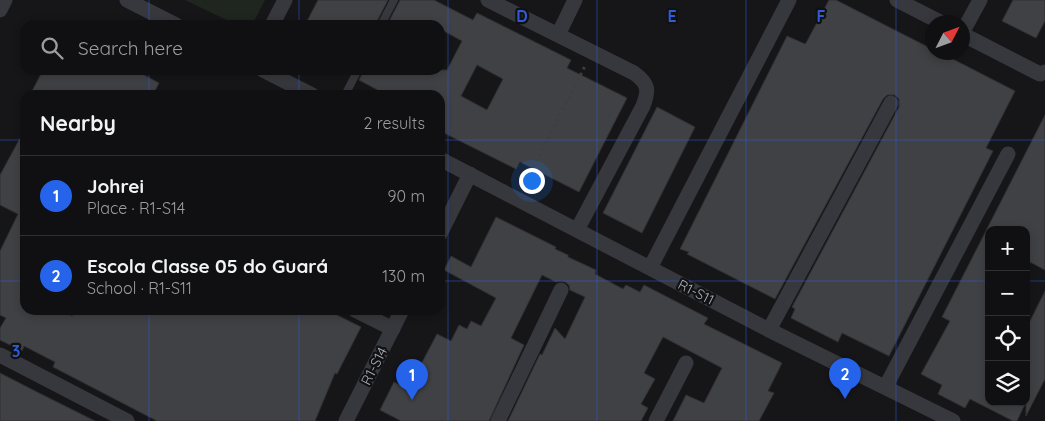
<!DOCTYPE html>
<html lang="en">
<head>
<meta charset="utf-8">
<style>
	body { margin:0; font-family:Quicksand,sans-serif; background:#19191b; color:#f1f3f6 }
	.controls { position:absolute; right:15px; bottom:15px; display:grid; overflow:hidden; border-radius:10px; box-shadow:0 2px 8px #0003 }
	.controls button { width:45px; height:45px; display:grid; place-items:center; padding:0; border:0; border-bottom:1px solid #303032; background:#101012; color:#f1f3f6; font:25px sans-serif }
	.compass { position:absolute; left:925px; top:15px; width:45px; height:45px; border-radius:50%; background:#101012; box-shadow:0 2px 8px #0003; rotate:48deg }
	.you { position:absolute; left:531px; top:180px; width:18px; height:18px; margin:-12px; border:4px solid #fff; border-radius:50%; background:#1a73e8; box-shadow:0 0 0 8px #1a73e833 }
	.badge { display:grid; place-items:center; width:32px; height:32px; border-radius:50%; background:#2563eb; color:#fff; font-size:16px; font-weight:700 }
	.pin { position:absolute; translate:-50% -41px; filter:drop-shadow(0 1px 2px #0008) }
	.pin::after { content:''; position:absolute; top:26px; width:18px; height:15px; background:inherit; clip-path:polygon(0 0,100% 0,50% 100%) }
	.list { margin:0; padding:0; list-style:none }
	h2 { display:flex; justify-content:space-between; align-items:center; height:65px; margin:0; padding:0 20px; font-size:21px }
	h2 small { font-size:16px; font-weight:400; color:#9c9d9f }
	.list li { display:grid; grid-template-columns:32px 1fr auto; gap:15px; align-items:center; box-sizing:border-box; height:80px; padding:0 20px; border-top:1px solid #303032 }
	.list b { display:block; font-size:19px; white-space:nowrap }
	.list p { margin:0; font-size:16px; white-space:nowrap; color:#9c9d9f }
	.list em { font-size:16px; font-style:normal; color:#9c9d9f }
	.icon { flex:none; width:28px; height:28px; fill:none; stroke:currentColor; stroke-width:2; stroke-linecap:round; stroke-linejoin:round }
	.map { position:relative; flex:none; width:1045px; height:421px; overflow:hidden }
	.search { position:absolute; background:#101012; box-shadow:0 2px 8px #0003; left:20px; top:20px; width:425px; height:55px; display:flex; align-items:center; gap:12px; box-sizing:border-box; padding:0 18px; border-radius:15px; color:#9c9d9f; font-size:19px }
	.panel { position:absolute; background:#101012; box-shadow:0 2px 8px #0003; left:20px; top:90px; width:425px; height:225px; border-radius:15px }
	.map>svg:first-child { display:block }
	.green { fill:#1e261f }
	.building { fill:#404145; stroke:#303034; fill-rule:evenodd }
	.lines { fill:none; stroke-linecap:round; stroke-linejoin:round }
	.path { stroke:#3d3f44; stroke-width:3; stroke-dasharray:2.5 4; stroke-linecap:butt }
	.service { stroke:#37383d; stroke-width:8 }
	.minor { stroke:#37383d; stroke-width:15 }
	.grid { fill:none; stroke:#325cd3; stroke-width:1; stroke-opacity:0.55 }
	.labels { text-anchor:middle; stroke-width:4.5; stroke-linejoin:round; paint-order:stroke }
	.street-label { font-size:14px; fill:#a8adb8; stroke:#111113 }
	.grid-label { font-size:16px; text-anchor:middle; font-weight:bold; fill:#325cd3; stroke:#111113; stroke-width:4.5; stroke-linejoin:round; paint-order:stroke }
</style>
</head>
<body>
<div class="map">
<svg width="1045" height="421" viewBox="0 0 1045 421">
	<rect width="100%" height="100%" fill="#161618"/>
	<path class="green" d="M185,0H265L252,25H237Z"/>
	<path class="building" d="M318,0H388L375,25H305Z
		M400,0H434L473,20L477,13L571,60L567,68L627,98L579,192L520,162L516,169L440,131V95H387L359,80L364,70H447L462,41L440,29V25H387ZM477,65L503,79L487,110L461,96Z
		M829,0H836L932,49V52H939L1015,91L986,148L993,151L889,356L842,333L838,342L791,318L795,309L792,307L899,107V99L895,95H887L883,99L775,299L687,254L689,252L680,249L787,36L805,44L806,43Z
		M1013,0H1045V21L1036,38L1002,21Z
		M43,70H135L159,83L153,95H30Z
		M657,107L695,127L642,233L603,213Z
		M1045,115V270L1026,260V230H989V402H1026L1017,421H1013L970,399L965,408L938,394L942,385L921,374L950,321L942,317Z
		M25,129V310H61L72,316L76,310H327L361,327L337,374L335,373L315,421H157L53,367L55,362L24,346L22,351L0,340V328L6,318L0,315V251L18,214L0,205V175Z
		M496,217L556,247L555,249L568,255V257L596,270L595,274L623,289L626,285L640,292L644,285L708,318L704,324L782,363L768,391L774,393L759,421H673L686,395L704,403L722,368L663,337L644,373L655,379L641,404L648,408L641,421H508L540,354L542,355L555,328L565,339L585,297L570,290L569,285L565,282L561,281L556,282L542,275L511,338L524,345L489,421H401L380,410L394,382L408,389L437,334L451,341L459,325L467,329L471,321L481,326L496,298L444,270L451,256L471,267Z
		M1045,291V379L1026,416V329Z
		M0,373L39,393L95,421H0Z"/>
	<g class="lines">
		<path class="path" d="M524,185L585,66"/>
		<path class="service" d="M381,25L394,0
			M345,95L358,70"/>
		<path class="minor" d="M127,0L176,25
			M488,0L634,73C649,84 649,90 643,106L577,230
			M897,0L940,22
			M0,10L5,0
			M272,25L285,0
			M962,33L980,0
			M962,34L1034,71L1040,74L1045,72
			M558,35L575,0
			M263,70L312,95
			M440,159L769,330L953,421
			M440,234L470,174
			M650,268L789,0
			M355,310L393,329
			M769,330L891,103
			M0,355L127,421
			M886,386L1008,154
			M346,421L402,310
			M498,421L561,290
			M656,421L686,363"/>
	</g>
	<path class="grid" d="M149,0V25M299,0V25M448,0V421M597,0V421M746,0V421M896,0V421M149,70V95M299,70V95M0,140H25M440,140H1045M0,281H25M440,281H989M1026,281H1045M149,310V421M299,310V421"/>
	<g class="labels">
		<g class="street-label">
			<text transform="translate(696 292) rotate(27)" y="5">R1-S11</text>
			<text transform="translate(374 366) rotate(-63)" y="5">R1-S14</text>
		</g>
	</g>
	<g class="grid-label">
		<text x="522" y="22">D</text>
		<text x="672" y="22">E</text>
		<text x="821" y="22">F</text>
		<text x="16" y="357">3</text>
	</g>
</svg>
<div class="controls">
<button>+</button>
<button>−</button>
<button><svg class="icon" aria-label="locate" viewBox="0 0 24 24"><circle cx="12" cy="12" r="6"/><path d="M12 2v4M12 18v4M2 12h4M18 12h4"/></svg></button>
<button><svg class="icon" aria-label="layers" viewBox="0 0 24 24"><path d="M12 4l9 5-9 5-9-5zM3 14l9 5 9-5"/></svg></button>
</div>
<svg class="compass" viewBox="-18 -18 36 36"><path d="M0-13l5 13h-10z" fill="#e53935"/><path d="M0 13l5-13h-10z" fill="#9c9d9f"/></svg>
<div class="you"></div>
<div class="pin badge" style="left:412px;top:400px">1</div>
<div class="pin badge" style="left:845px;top:399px">2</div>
<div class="search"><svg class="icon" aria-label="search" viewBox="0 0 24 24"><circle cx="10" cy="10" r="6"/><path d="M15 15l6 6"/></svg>Search here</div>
<section class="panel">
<h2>Nearby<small>2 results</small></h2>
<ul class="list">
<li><span class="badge">1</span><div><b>Johrei</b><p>Place · R1-S14</p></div><em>90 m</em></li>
<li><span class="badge">2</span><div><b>Escola Classe 05 do Guará</b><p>School · R1-S11</p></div><em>130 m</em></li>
</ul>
</section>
</div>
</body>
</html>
